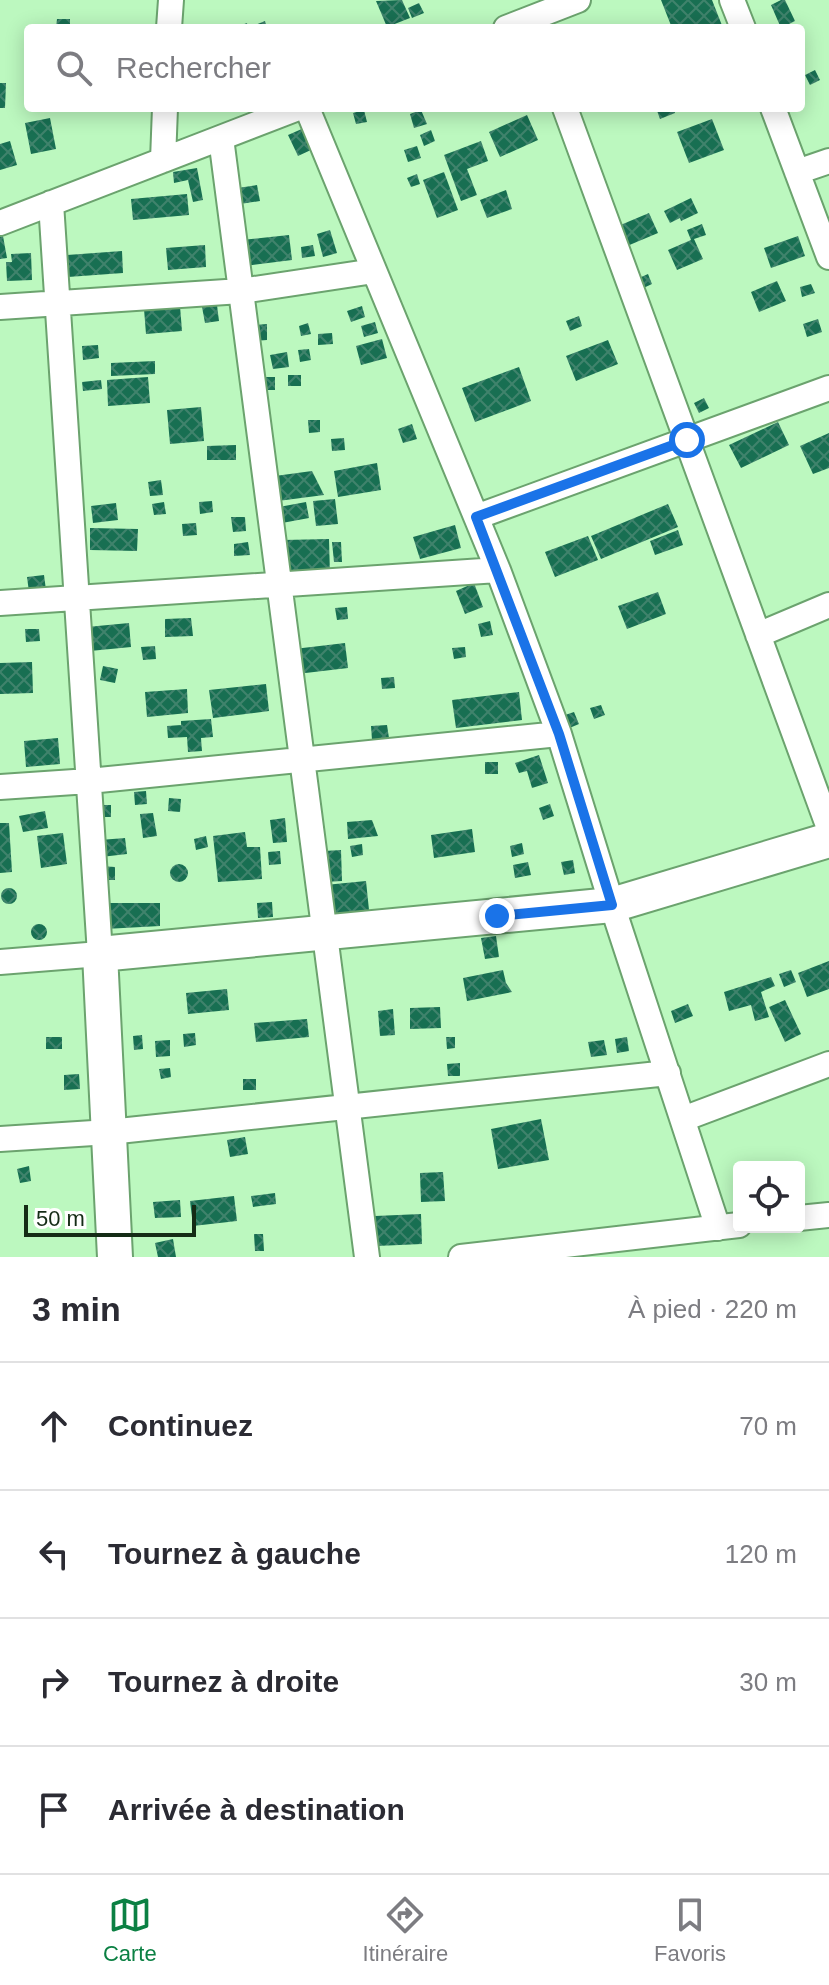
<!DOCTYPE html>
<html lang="fr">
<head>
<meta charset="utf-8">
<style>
	body { margin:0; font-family:Helvetica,sans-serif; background:#f2f2f3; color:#2b2b33 }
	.controls { position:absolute; right:24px; bottom:24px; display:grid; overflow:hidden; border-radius:8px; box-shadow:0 4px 20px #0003 }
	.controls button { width:72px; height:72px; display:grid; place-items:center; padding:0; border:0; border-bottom:2px solid #e1e1e2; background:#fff; color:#2b2b33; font:40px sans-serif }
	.scale { position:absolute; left:24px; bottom:20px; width:172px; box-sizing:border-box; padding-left:8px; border:4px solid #152c16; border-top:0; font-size:22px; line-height:28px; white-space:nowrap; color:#152c16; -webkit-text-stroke:6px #fff; paint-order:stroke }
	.stop { position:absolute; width:24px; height:24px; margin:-18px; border:6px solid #1a73e8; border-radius:50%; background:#fff }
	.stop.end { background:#1a73e8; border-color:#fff; box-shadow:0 2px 8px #0008 }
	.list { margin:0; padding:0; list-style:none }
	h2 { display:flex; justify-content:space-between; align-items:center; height:104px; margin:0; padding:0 32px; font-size:34px }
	h2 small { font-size:26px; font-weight:400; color:#7c7c81 }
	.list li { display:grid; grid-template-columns:52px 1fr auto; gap:24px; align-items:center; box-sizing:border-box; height:128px; padding:0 32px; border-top:2px solid #e1e1e2 }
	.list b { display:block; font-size:30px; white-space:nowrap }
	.list em { font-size:26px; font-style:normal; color:#7c7c81 }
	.icon { flex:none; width:44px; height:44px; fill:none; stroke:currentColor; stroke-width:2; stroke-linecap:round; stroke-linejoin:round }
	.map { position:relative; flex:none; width:829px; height:1257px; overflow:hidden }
	.search { position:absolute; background:#fff; box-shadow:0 4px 20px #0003; left:24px; right:24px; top:24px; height:88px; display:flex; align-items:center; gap:20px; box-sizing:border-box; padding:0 28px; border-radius:8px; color:#7c7c81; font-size:30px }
	.sheet { height:616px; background:#fff }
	nav { display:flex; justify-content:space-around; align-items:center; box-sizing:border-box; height:112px; border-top:2px solid #e1e1e2; background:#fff; font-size:22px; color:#7c7c81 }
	nav a { display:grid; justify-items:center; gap:4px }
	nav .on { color:#0b8043 }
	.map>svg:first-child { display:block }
	.building { fill:url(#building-cross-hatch) }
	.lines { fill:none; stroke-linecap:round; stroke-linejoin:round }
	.minor-casing { stroke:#6ba36e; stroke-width:28 }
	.secondary-casing { stroke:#6ba36e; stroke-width:38 }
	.minor { stroke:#fff; stroke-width:24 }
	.secondary { stroke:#fff; stroke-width:34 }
	.route { stroke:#1a73e8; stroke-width:10 }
</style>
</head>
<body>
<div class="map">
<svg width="829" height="1257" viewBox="0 0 829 1257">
	<defs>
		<pattern id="building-cross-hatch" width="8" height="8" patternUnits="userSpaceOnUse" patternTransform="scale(2)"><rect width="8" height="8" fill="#186f52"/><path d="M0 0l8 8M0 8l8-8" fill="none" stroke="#40836c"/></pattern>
	</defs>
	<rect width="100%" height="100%" fill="#bcf8bf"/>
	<path class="building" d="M402,0L410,18L387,27L376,1Z
		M661,0H712L723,28H672Z
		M781,0H785L795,21L781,28L771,5Z
		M419,3L424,13L412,18L408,8Z
		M57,19H70V28H56Z
		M265,21L267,28H234L247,23L248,28Z
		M815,70L820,80L810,85L805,75Z
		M0,83H6L5,108H0Z
		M656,108H673L675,113L660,119Z
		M364,110L367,122L356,124L353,113Z
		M421,110L427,124L414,128L410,114Z
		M527,115L538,140L500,157L489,132Z
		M50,118L56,149L31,154L25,123Z
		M712,119L724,150L689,163L677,132Z
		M304,128L313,149L298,156L288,135Z
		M431,130L435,141L424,146L420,135Z
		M10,141L17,165L0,170V144Z
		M481,141L488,161L467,169L477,195L461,201L444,155Z
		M417,146L421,158L408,162L404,150Z
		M197,168L203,200L193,202L188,180L174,183L173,172Z
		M444,172L458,210L437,218L423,180Z
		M417,174L420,184L411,187L407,178Z
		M257,185L260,201L234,205L231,189Z
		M506,190L512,209L487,218L480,200Z
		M187,194L189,215L133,220L131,199Z
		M691,198L698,213L681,221L680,218L670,223L664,211Z
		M649,213L658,233L620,249L611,229Z
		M702,224L706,235L694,239L703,259L677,270L668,250L691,240L687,230Z
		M330,230L337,253L323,257L317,234Z
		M289,235L292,260L245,266L242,240Z
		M3,236L7,258L0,259V237Z
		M798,236L805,256L771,268L764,248Z
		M205,245L206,267L168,270L166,248Z
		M313,245L315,256L302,258L301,247Z
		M122,251L123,273L68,277L67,255Z
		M31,253L32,280L7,281L6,262H12L11,254Z
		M648,274L652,284L637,291L632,281Z
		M777,281L786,301L759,312L751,292Z
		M811,284L815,293L802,297L800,287Z
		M217,305L219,321L205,323L202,307Z
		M180,306L182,331L146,334L144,309Z
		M362,306L365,317L351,322L347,311Z
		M579,316L582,326L570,331L566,321Z
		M818,319L822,332L807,337L803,324Z
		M375,322L378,333L364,337L361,326Z
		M308,323L311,334L301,336L299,326Z
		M267,324V340L253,341V325Z
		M332,333L333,344L318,345V334Z
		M382,339L387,358L361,365L356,346Z
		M608,340L618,364L576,381L566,356Z
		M98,345L99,358L83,360L82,346Z
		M309,349L311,360L300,362L298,350Z
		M287,352L289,367L273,369L270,355Z
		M155,361V374L111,376V363Z
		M519,367L531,401L475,422L462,388Z
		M288,375H301V386H288Z
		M148,377L150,403L108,406L107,380Z
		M261,377H275V390H261Z
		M101,380L102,389L83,391L82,382Z
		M704,398L709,408L699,413L694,403Z
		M201,407L204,441L170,444L167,410Z
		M308,420H320V432L309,433Z
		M778,422L789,445L741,468L729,445Z
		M412,424L417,439L403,443L398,429Z
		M829,433V468L813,474L800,446Z
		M344,438L345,450L332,451L331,439Z
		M236,445V460H207V446Z
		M377,463L381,490L338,497L334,471Z
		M312,471L324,495L278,501L275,476Z
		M161,480L163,495L150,496L148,482Z
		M335,499L338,524L316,526L313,501Z
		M212,501L213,512L200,514L199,502Z
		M164,502L166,514L154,515L152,504Z
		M306,502L309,518L282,523L279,507Z
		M116,503L118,520L93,523L91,506Z
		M668,504L678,527L601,559L591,536Z
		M231,517H245L246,531L233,532Z
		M196,523L197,535L183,536L182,524Z
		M455,525L461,548L420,559L413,537Z
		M90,528L138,529L137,551L90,550Z
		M678,530L683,545L655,555L650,541Z
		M588,536L598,560L555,577L545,552Z
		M329,539L330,575L284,576L283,540Z
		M248,542L250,555L234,556V544Z
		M332,542H341L342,562H334Z
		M44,575L46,590L29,592L27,577Z
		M474,583L483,607L465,614L456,591Z
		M658,592L666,614L627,629L618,606Z
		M347,607L348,619L337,620L335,608Z
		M191,618L193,636L165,637V619Z
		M490,621L493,635L481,637L478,624Z
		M129,623L131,647L90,651L87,627Z
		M25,629H39L40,641L26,642Z
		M345,643L348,668L297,674L294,649Z
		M155,646L156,659L143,660L141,647Z
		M465,647L466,657L454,659L452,648Z
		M32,662L33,693L0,694V663Z
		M103,666L118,669L115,683L100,680Z
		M394,677L395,688L382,689L381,678Z
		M266,684L269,711L213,718L209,690Z
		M187,689L188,713L147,717L145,692Z
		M519,692L522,720L456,728L452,700Z
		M601,705L605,715L594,719L590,708Z
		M574,712L579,724L567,729L562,716Z
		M211,719L213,737L201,738L202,751L188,752L187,737L168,738L167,726L181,725V721Z
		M387,725L389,738L372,740L371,726Z
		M58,738L60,764L26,767L24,741Z
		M539,755L548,783L532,788L527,771L519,773L515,763Z
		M485,762H498V774H485Z
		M146,791L147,804L135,805L134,792Z
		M169,798L181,799L180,812L168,811Z
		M550,804L554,816L543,820L539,808Z
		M97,805H111V817H97Z
		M45,811L48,828L23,832L19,816Z
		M153,813L157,836L143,838L140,814Z
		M285,818L287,842L273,843L270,820Z
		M372,820L378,836L348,839L347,822Z
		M0,823H9L12,872L0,873Z
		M472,829L475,852L434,858L431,835Z
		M245,832L247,847H260L262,879L218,882L213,836Z
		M63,833L67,864L41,868L37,836Z
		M206,836L208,847L196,850L194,839Z
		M125,838L127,854L101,857L100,840Z
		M522,843L524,854L512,857L510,846Z
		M362,844L363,855L352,857L350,846Z
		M341,850L342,881L326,882L324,851Z
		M280,851L281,864L269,865L268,852Z
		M573,860L575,873L564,875L561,862Z
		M528,862L531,875L515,878L513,865Z
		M170 873a9 9 0 1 1 18 0a9 9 0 1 1-18 0Z
		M101,866L115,867V880H101Z
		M366,881L369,910L329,914L325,885Z
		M1 896a8 8 0 1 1 16 0a8 8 0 1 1-16 0Z
		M272,902L273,917L258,918L257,903Z
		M107,903H160V926L105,929Z
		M31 932a8 8 0 1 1 16 0a8 8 0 1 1-16 0Z
		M496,936L499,957L485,959L481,938Z
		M829,961V989L807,997L798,973Z
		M503,970L506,983L512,992L467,1001L463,978Z
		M791,970L796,982L784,987L779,974Z
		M771,977L775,986L761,992L769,1017L755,1021L751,1005L729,1011L724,992Z
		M227,989L229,1010L188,1014L186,993Z
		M785,1000L801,1034L785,1042L769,1007Z
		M688,1004L693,1016L675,1023L671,1011Z
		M440,1007L441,1028L410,1029V1008Z
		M393,1009L395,1035L380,1036L378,1011Z
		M307,1019L309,1037L256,1042L254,1023Z
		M195,1033L196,1045L184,1047L183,1034Z
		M142,1035L143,1049L134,1050L133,1036Z
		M46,1037H62V1049H46Z
		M446,1037H455V1048L447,1049Z
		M627,1037L629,1051L617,1053L615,1039Z
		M170,1040V1056L156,1057L155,1041Z
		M604,1040L607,1055L591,1057L588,1042Z
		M460,1063V1076H448L447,1064Z
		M170,1068L171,1077L161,1079L159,1069Z
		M79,1074L80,1089L64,1090V1075Z
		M243,1079H256V1090H243Z
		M541,1119L549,1160L498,1169L491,1129Z
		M245,1137L248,1154L230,1157L227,1140Z
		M29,1166L31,1181L20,1183L17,1169Z
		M443,1172L445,1201L421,1202L420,1173Z
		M275,1193L276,1204L253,1207L251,1196Z
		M234,1196L237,1221L193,1226L190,1201Z
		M180,1200L181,1217L155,1218L153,1202Z
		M421,1214L422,1244L377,1246L375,1216Z
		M254,1234H263L264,1251H255Z
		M173,1239L176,1257H158L155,1243Z"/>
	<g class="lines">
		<defs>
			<path id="minor" d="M732,0L743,28
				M169,28L171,0
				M506,28L578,0
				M307,108L498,570L559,734L612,905L718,1228
				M565,108L829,828
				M773,108L829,257
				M221,138L367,1257
				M163,160L165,108
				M797,172L829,161
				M0,223L298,108
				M0,307L241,291L374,271
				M476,517L829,388
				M0,603L498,570
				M758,635L829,605
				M0,787L89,781L559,734
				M0,962L100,954L51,203
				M683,1119L829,1064
				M0,1139L109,1132L668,1073
				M799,1218L829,1215
				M461,1257L739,1225"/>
			<path id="secondary" d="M115,1257L100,954L612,905L829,840"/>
		</defs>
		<use href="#minor" class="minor-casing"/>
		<use href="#secondary" class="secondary-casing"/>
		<use href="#minor" class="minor"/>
		<use href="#secondary" class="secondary"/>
	</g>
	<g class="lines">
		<path class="route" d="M497,916L612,905L559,734L476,517L687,440"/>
	</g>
</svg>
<div class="controls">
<button><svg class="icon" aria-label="locate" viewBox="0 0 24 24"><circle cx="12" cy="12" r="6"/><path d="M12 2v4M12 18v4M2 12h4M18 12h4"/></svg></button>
</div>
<div class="scale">50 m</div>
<div class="stop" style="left:687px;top:440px"></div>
<div class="stop end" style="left:497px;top:916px"></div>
<div class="search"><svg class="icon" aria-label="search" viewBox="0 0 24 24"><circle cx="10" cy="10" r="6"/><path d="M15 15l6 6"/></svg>Rechercher</div>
</div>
<section class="sheet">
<h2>3 min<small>À pied · 220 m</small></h2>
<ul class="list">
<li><svg class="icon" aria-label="ahead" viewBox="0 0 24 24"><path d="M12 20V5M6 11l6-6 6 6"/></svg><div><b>Continuez</b></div><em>70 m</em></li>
<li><svg class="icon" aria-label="left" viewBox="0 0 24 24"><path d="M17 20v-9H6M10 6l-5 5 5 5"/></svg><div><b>Tournez à gauche</b></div><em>120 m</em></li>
<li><svg class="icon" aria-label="right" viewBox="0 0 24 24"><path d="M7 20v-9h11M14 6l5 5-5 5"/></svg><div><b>Tournez à droite</b></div><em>30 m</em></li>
<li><svg class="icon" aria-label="arrive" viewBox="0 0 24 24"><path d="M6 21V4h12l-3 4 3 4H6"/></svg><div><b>Arrivée à destination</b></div></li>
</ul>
</section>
<nav>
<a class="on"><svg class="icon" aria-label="map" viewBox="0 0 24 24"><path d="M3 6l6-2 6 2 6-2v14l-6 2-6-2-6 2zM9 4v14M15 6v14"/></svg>Carte</a>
<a><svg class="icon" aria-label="directions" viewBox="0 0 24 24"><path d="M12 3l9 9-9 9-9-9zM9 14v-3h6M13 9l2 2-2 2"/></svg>Itinéraire</a>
<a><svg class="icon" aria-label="saved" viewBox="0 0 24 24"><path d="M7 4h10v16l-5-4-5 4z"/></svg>Favoris</a>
</nav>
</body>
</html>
